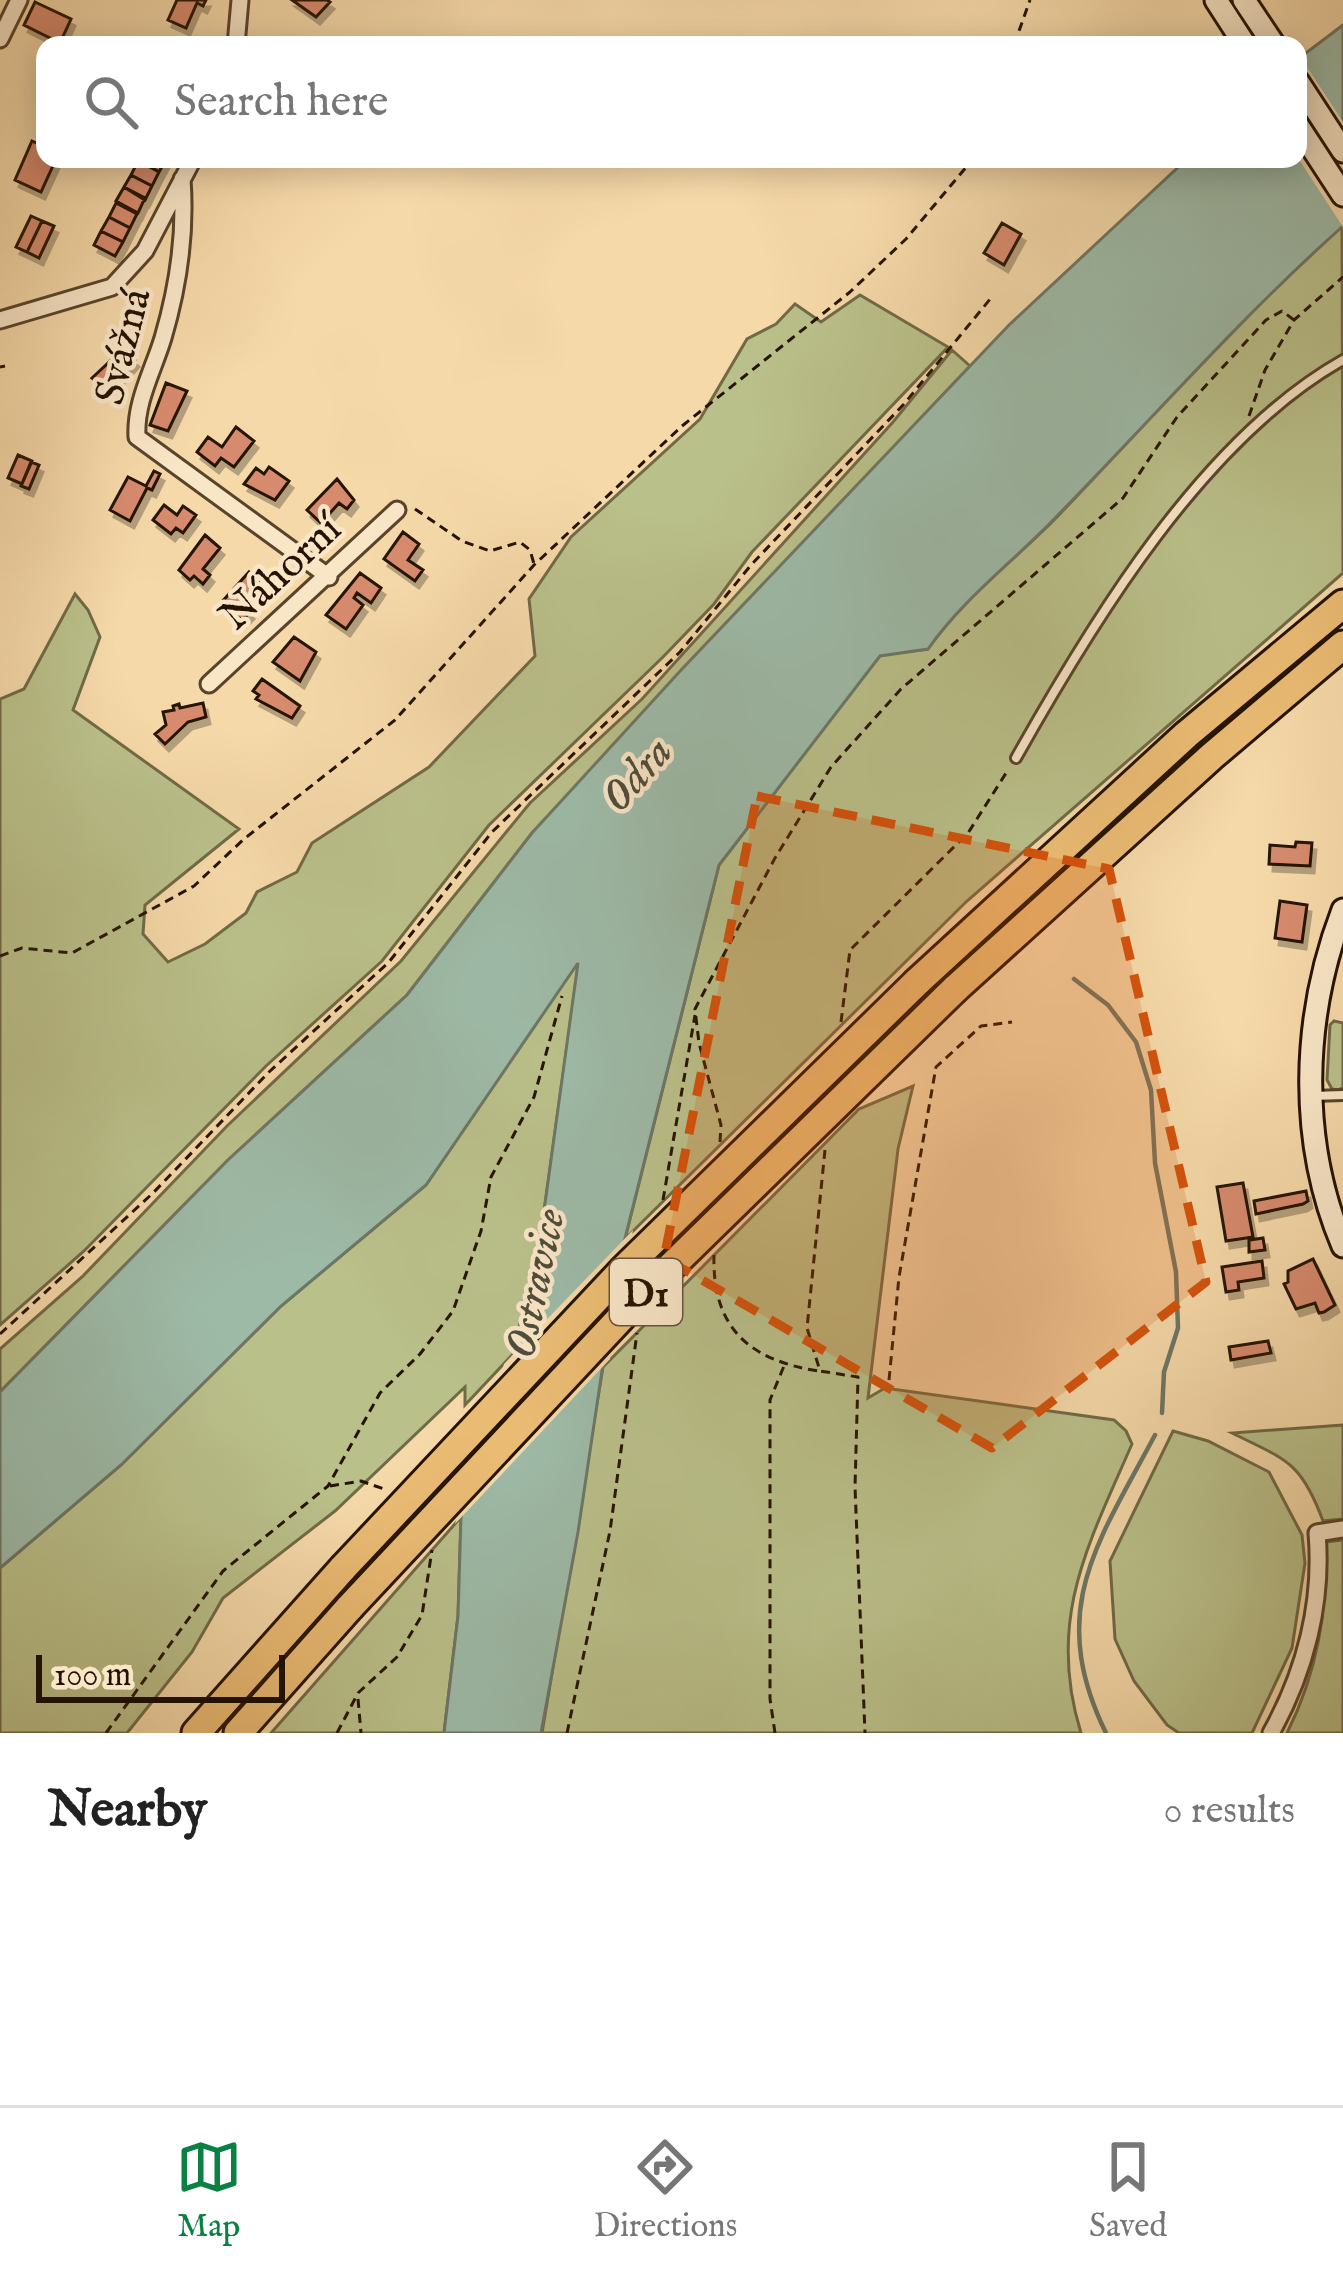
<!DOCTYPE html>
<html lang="en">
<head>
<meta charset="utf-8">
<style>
	body { margin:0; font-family:"IM FELL English",serif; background:#f2f2f2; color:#222 }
	.scale { position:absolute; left:36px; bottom:30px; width:249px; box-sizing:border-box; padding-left:12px; border:6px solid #251301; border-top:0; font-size:33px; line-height:42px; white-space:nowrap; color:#251301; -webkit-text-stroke:9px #f9e6c7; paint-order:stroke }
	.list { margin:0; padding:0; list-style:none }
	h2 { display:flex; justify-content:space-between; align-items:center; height:156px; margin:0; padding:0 48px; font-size:51px }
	h2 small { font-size:39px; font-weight:400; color:#767676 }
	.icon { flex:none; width:66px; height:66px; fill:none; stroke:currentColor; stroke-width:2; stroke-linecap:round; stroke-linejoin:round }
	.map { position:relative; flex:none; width:1343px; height:1733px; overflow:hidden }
	.search { position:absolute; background:#fff; box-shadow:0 6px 30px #0003; left:36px; right:36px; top:36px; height:132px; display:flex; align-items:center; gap:30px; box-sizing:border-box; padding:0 42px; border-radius:24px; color:#767676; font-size:45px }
	.sheet { height:372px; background:#fff }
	nav { display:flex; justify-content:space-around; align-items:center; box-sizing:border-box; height:168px; border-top:3px solid #e0e0e0; background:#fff; font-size:33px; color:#767676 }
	nav a { display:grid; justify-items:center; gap:6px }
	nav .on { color:#0b8043 }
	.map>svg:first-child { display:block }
	.green { fill:#bac08a; stroke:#706a46; stroke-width:3 }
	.water { fill:#9dbaa7; stroke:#6d7765; stroke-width:3 }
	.pier { fill:#f6d9a9 }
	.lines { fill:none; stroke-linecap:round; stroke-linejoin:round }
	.stream { stroke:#6d7765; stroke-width:4.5 }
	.building { fill:#d78b6e; stroke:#251301; stroke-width:3; filter:url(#shadow) }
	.lane-casing { stroke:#59442b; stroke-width:14 }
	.street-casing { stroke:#59442b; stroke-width:21 }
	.secondary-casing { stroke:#251301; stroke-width:27 }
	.highway-casing { stroke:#251301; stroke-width:33 }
	.path { stroke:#251301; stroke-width:3; stroke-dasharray:9 6; stroke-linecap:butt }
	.lane { stroke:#f9e6c7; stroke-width:8 }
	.street { stroke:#f9e6c7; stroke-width:15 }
	.secondary { stroke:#f9e6c7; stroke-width:21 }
	.highway { stroke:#ebbc74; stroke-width:27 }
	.highway-bridge-casing { stroke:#251301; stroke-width:33; stroke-linecap:butt }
	.highway-bridge { stroke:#ebbc74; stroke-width:27 }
	.marked { fill:#d4520b; fill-opacity:0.2; stroke:#d4520b; stroke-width:9; stroke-dasharray:24 15; stroke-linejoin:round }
	.labels { text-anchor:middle; stroke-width:9; stroke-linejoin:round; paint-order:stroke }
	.shield { fill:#f9e6c7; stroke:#65523c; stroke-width:3 }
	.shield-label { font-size:39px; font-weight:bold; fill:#251301 }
	.street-label { font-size:42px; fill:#251301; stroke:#f9e6c7 }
	.water-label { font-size:45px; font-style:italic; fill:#4f4d3b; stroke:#f9e6c7 }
</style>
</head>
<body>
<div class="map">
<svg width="1343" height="1733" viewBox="0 0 1343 1733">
	<defs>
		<filter id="shadow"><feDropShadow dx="4" dy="7" stdDeviation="0" flood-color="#0004"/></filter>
	</defs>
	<rect width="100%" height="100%" fill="#f6d9a9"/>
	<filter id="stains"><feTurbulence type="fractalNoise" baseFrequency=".00167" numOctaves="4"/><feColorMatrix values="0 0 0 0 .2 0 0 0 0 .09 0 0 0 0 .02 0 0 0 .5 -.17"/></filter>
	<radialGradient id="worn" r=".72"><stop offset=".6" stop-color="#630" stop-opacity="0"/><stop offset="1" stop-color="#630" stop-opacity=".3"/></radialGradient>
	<path class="green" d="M1342,226L1343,573L967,901L625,1239L719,865L880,655L928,649C964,597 1014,561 1057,517C1151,419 1241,317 1342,226Z
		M860,295L948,347L752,552L714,604L663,657L489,825L382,961L266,1066L84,1251L0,1325V699L24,689L75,594L88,610L100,637L73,710L239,829L145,905L143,934L168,962L205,944L246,913L257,892L297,872L312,843L429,767L535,656L529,599L571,537L700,419L747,339L776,324L795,304L821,322Z
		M952,350L970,366L532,833L407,995L228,1160L0,1392V1349L82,1277L227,1126L401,961L530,803L642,699L893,422Z
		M579,960L541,1233L513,1354L465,1405V1387L335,1511L223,1598L192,1652L127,1733H0V1568L121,1465L281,1306L426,1185Z
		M1334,1021L1343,1023V1087L1339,1090L1332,1089L1327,1080L1330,1025Z
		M913,1086L898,1149L868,1398L885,1388L1114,1420L1126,1431L1132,1444C1088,1545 1046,1620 1081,1733H542L603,1367L859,1109Z
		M1343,1425V1519L1323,1521C1301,1461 1286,1460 1232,1433Z
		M1173,1431L1208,1441L1269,1472L1302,1535L1305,1563L1292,1648L1252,1733H1179L1167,1725L1134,1681L1115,1639L1110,1561Z
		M461,1517L458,1616L444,1733H271Z
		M1343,1540V1733H1287C1318,1671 1327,1611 1326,1542Z"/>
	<path class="water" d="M1343,25V226C1241,317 1152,419 1057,516C1014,561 964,598 928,649L880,656L719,865L617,1270L578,1532L541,1733H444L458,1616L461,1517L513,1354L541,1233L578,963L426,1185L281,1306L121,1465L0,1568V1392L228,1160L407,995L532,833L682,669L1009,325L1187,159H1298V59Z"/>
	<path class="pier" d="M1298,53L1343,122V227L1298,158Z
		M633,1230L610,1359L455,1524L504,1364Z"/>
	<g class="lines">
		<path class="stream" d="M1074,979L1108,1005L1136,1042L1151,1090L1155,1163L1176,1272L1178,1328L1164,1372L1162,1413
			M1106,1733C1046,1610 1097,1544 1155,1435"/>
	</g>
	<path class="building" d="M177,0H206L203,6L197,3L186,28L168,20Z
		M292,0H327L330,2L316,17Z
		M35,2L71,19L60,43L24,25Z
		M32,141L45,147V159H56L41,192L15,180Z
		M139,159H166L159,172Z
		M138,161L159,172L152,186L131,175Z
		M131,175L152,186L145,200L124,187Z
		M124,187L145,198L138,213L116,201Z
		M116,203L137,214L130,228L109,217Z
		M31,216L42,221L27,252L16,247Z
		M109,217L130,228L123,242L101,231Z
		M42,221L54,226L39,258L27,252Z
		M1002,223L1021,234L1004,265L984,253Z
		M101,231L123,242L115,256L94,245Z
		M122,350L135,360L108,390L92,378Z
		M166,383L187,391L168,431L150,425Z
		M236,427L254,441L234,467L221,458L215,466L197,452L208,437L222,447Z
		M18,455L32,461L22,484L8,478Z
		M31,462L39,465L29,489L21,486Z
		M269,467L289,481L275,500L244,484L256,468L264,474Z
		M154,471L160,474L152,490L147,488L130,521L110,510L128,477L146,486Z
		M337,479L354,500L347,509L339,503L321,523L307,510Z
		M164,505L177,515L183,506L196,515L183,533L176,528L171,534L153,520Z
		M403,532L419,544L408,560L423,570L415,581L384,559Z
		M205,535L220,548L203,569L210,575L203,584L194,576L190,580L179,570Z
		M249,572L262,586L243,605L250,612L242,620L219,605Z
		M360,573L381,588L371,603L357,593L354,598L363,605L346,629L326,615Z
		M294,637L316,652L300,681L273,662Z
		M262,679L300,706L292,718L256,699L259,695L253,691Z
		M203,703L206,717L188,722L165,744L155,734L166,725L163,712L174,710L173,706L179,704L180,708Z
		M1296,842L1312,843L1310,866L1269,864L1270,845L1295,847Z
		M1280,901L1307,905L1302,942L1275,938Z
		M1243,1183L1253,1237L1226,1241L1217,1187Z
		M1306,1191L1308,1201L1303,1204L1256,1214L1254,1201Z
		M1249,1237L1250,1240L1263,1238L1265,1250L1249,1252Z
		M1313,1259L1335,1305L1324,1312L1319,1313L1315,1303L1296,1309L1284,1284L1288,1282V1271Z
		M1262,1261L1264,1278L1238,1282L1239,1290L1226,1292L1222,1267Z
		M1268,1341L1271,1353L1231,1360L1229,1347Z"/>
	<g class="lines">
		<defs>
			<path id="lane" d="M1016,758C1093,621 1203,439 1343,360
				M1313,1096L1343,1095"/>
			<path id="street" d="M0,39L19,0
				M236,45L240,0
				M182,179C186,232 178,287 163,338C153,371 135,402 137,437L329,577
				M0,320L112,287L145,251L193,159
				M209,684L397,510
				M1271,1733C1305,1672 1323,1603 1317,1533L1343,1529"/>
			<path id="secondary" d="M1216,0L1245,45
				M1244,0L1274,45
				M1298,82L1343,151
				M1298,126L1343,195
				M1343,910C1302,1017 1298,1140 1343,1246"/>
			<path id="highway" d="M917,982L1186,735L1343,604
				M955,989L1212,756L1343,645
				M196,1733L343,1568
				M238,1733L350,1607"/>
		</defs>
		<use href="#lane" class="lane-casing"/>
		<use href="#street" class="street-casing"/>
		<use href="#secondary" class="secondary-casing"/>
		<use href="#highway" class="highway-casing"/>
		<path class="path" d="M1014,45L1030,0
			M0,367L5,366
			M1249,416L1265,370L1294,320L1343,277
			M415,509L462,541L490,551L520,542L530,550L534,564
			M0,956L22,948L72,953L194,886L244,839L395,720L534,565L682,426L850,292L906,239L973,159
			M841,1022L850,950L968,833L1008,770
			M720,1142L721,1125L699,1043L695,1009L775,858L831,767L901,689L1123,498L1177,417L1266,320L1282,311L1294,320
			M825,1150L807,1328L820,1371L858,1377L855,1487L865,1733
			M663,1200L695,1015
			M714,1255C712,1329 750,1360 818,1371
			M0,1334L153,1193L269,1072L389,962L492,832L680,652L751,565L904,404L991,298
			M889,1380L899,1277L936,1067L981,1026L1012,1022
			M330,1486L361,1481L384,1489
			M358,1699L361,1733
			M106,1733L223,1571L328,1486L380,1393L420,1354L453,1311L481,1231L491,1177L534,1097L562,996
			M337,1733L358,1693L397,1657L422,1615L432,1550
			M567,1733L610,1531L637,1333
			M775,1733L770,1699V1400L784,1366"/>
		<use href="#lane" class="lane"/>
		<use href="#street" class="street"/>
		<use href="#secondary" class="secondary"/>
		<use href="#highway" class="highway"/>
		<defs>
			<path id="highway-bridge" d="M343,1568L624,1269L917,982
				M350,1607L645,1292L955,989"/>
		</defs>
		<use href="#highway-bridge" class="highway-bridge-casing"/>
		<use href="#highway-bridge" class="highway-bridge"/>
	</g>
	<path class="marked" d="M757,796L1109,869L1206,1282L992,1448L664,1258Z"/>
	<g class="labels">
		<rect class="shield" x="610" y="1259" width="72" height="66" rx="9"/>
		<g class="shield-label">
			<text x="646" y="1306">D1</text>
		</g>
		<g class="street-label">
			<text transform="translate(121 346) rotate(-76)" y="15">Svážná</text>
			<text transform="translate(279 571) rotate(-43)" y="15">Náhorní</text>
		</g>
		<g class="water-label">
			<text transform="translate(635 773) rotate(-49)" y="16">Odra</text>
			<text transform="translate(533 1283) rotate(-78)" y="16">Ostravice</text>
		</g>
	</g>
	<rect width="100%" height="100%" filter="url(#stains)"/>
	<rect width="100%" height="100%" fill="url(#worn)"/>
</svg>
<div class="scale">100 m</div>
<div class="search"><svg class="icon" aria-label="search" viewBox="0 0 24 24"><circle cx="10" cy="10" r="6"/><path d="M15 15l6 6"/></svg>Search here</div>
</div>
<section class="sheet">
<h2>Nearby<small>0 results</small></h2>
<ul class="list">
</ul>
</section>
<nav>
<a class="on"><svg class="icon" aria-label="map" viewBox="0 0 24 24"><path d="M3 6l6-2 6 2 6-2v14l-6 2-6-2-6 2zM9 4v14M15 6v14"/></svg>Map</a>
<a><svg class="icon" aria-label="directions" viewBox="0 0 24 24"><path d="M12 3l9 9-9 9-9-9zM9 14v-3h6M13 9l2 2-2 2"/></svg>Directions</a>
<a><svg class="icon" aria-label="saved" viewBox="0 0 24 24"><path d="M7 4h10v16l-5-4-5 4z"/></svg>Saved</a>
</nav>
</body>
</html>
